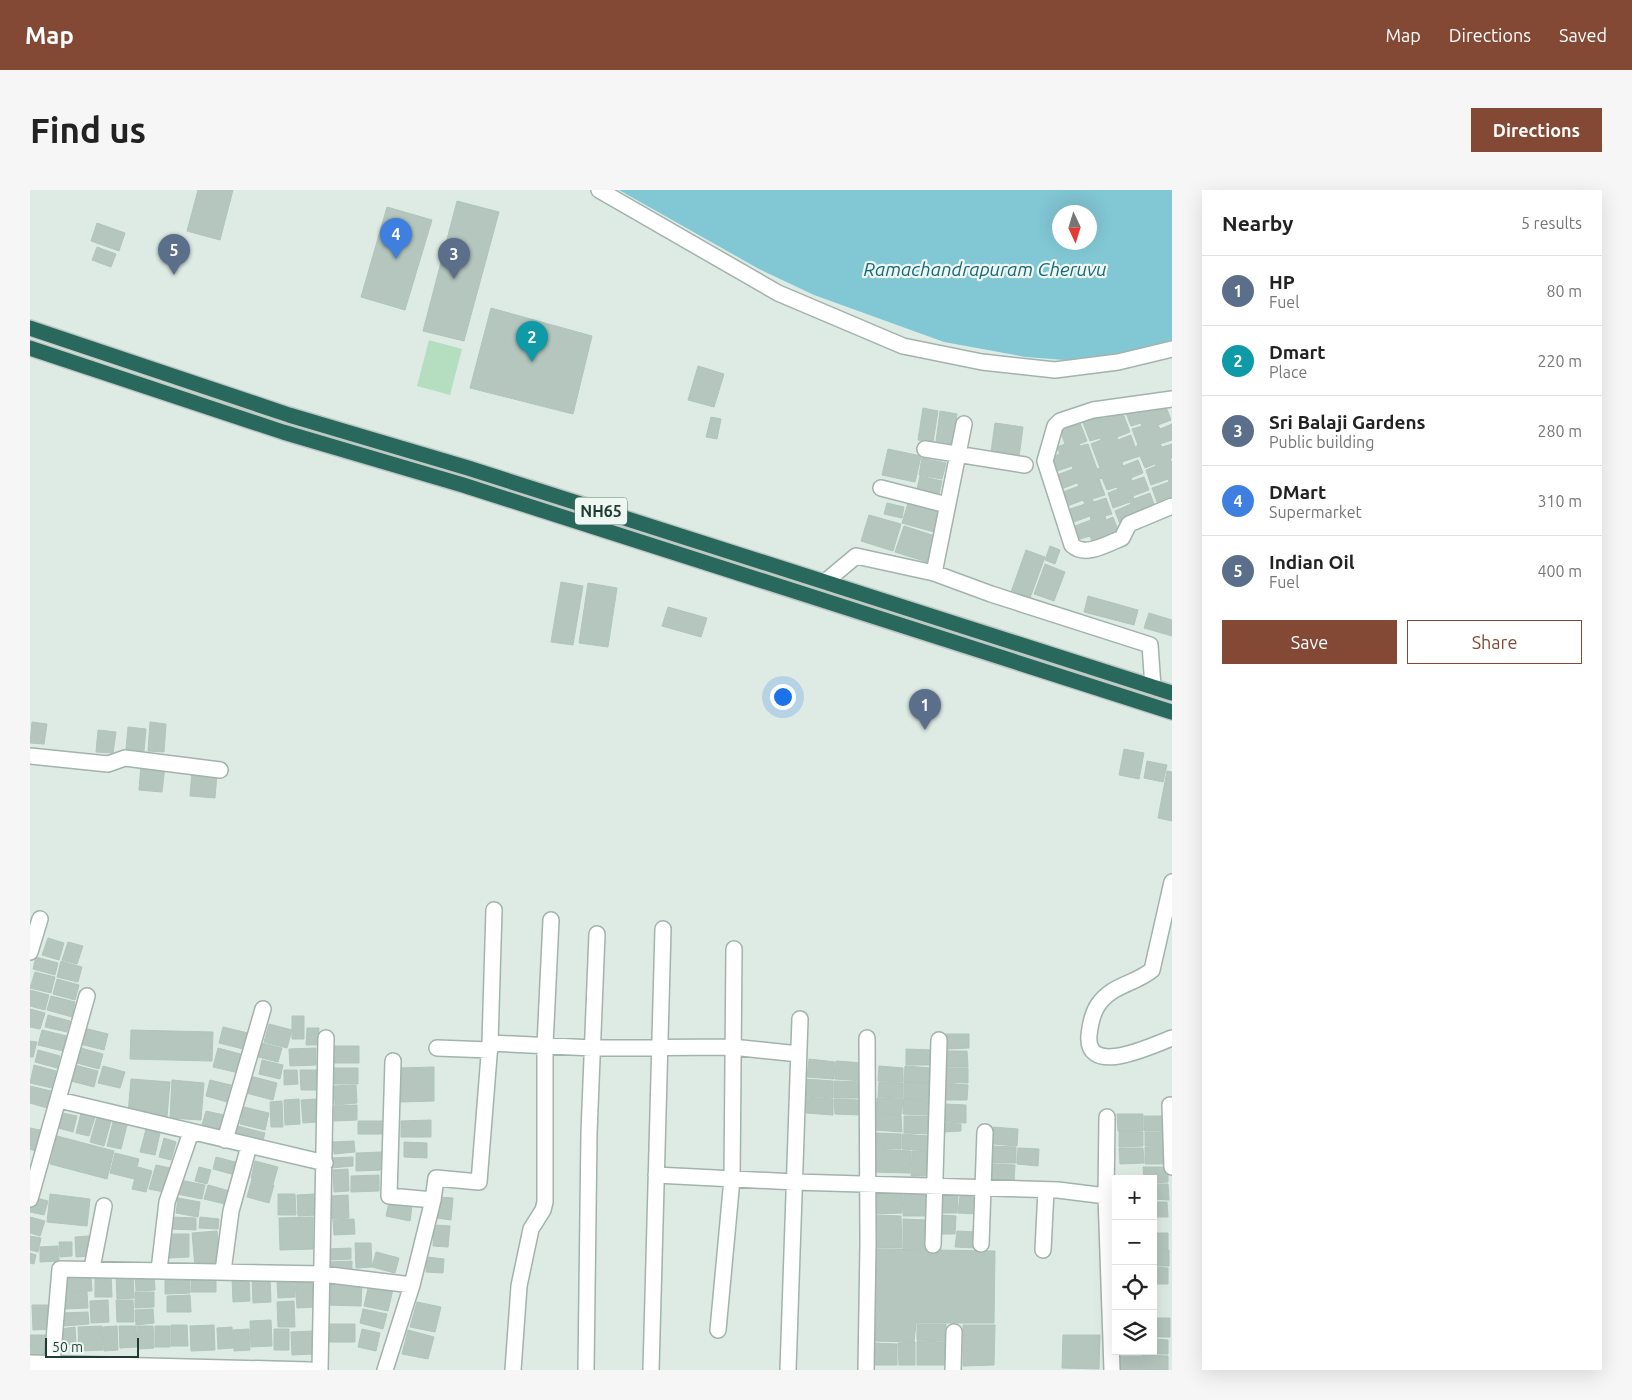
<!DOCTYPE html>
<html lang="en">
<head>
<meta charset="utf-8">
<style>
	body { margin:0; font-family:Ubuntu,sans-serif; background:#f6f6f6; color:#222 }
	.controls { position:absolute; right:15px; bottom:15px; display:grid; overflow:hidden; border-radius:0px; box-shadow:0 5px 20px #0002 }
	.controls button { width:45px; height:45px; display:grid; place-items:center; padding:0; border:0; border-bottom:1px solid #e0e0e0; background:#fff; color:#222; font:25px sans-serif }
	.compass { position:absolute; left:1022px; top:15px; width:45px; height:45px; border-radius:50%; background:#fff; box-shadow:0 5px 20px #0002; rotate:176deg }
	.scale { position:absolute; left:15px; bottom:12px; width:94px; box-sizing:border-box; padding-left:5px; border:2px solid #1f3c34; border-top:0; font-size:14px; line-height:18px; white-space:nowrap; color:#1f3c34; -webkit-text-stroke:4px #eff7f3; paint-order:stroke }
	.you { position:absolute; left:752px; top:506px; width:18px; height:18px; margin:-12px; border:4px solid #fff; border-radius:50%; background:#1a73e8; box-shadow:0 0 0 8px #1a73e833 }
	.badge { display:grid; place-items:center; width:32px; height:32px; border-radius:50%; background:#844935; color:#fff; font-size:16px; font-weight:700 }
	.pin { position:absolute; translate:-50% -41px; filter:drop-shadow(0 1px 2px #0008) }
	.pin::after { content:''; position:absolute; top:26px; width:18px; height:15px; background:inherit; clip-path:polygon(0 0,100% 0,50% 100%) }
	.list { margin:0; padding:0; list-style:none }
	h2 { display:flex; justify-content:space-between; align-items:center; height:65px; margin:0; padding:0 20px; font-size:21px }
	h2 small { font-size:16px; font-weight:400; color:#767676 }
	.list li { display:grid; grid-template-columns:32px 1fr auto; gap:15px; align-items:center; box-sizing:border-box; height:70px; padding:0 20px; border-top:1px solid #e0e0e0 }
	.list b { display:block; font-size:19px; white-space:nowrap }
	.list p { margin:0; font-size:16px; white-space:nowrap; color:#767676 }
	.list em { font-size:16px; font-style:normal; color:#767676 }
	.actions { display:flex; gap:10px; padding:15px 20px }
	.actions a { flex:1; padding:11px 0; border:1px solid #844935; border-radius:0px; text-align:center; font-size:18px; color:#844935 }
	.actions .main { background:#844935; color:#fff }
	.icon { flex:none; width:28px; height:28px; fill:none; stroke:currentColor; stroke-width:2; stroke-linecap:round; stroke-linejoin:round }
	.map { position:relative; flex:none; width:1142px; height:1180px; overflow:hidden; border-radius:0px }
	header { display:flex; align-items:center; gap:30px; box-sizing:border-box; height:70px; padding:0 25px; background:#844935; color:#fff }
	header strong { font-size:24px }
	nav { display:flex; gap:28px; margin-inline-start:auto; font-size:18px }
	.intro { display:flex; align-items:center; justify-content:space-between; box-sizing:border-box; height:120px; padding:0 30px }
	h1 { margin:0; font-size:35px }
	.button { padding:12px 22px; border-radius:0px; background:#844935; color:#fff; font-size:18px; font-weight:700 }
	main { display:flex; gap:30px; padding:0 30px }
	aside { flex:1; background:#fff; border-radius:0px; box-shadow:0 5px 20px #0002 }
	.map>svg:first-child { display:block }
	.green { fill:#b5dec1 }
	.water { fill:#82c7d4; fill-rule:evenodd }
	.building { fill:#b4c6be; stroke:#b0c5bd }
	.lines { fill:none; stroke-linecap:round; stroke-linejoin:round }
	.minor-casing { stroke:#a1b3ac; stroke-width:18 }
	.highway-casing { stroke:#c0c8c6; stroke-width:18 }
	.minor { stroke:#fff; stroke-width:15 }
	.highway { stroke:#29695d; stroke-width:15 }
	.labels { text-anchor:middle; stroke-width:4.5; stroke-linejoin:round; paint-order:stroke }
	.shield { fill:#eff7f3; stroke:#5d746d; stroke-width:1 }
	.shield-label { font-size:16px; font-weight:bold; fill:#1f3c34 }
	.water-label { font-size:19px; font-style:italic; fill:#16697b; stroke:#eff7f3 }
</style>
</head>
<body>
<header>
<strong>Map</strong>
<nav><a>Map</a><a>Directions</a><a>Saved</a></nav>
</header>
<div class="intro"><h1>Find us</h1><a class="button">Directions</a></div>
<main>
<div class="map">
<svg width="1142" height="1180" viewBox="0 0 1142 1180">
	<rect width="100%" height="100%" fill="#deebe5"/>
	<path class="green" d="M399,150L432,159L420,205L387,196Z"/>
	<path class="water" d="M589,0H1142V150L1074,167L1034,170L996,167L914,152L784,105L729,79ZM1030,22H1060V52H1030Z"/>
	<path class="building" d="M168,0H203L190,50L157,41Z
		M427,11L469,22L434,151L393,141Z
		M357,17L402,30L375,120L331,107Z
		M67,33L95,43L89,61L61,51Z
		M67,57L86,64L81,77L62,70Z
		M461,118L562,146L543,224L440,198Z
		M668,176L694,184L684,217L658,210Z
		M1135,214L1141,230L1128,235L1130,239L1142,234V250L1130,254L1132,257L1142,254V268L1140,269L1142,272V306L1127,312L1122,298L1139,292L1138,289L1121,295L1116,280L1126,276L1125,274L1115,278L1110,266L1092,272L1093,276L1108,270L1113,283L1101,288L1102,291L1114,287L1119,300L1103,306L1104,309L1120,303L1125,317L1110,327L1090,334L1085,321L1101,314L1100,312L1083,318L1078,303L1088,299L1087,297L1077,300L1072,288L1069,289L1075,305L1062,309L1064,312L1076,308L1082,324L1075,326L1076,330L1083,327L1090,345L1064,356L1060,346L1050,349L1045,336L1061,330L1060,326L1041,333L1037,320L1055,314L1053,310L1035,317L1030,303L1049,296L1047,293L1029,300L1024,286L1043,279L1042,276L1024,282L1018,268L1030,264L1027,257L1035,254L1028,235L1048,228L1057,251L1049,254L1050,256L1058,254L1067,279L1070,278L1061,254L1071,250L1070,248L1060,251L1052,230L1071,223L1073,229L1092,221L1100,242L1087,247L1088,250L1101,245L1105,257L1108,255L1102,239L1112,236L1111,233L1101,236L1096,223L1113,216L1115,221Z
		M893,218L908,221L903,252L888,250Z
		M910,221L927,224L922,254L906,251Z
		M681,227L691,229L687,249L676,247Z
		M965,233L993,237L989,267L961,262Z
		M858,259L891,266L885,292L852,285Z
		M892,268L916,273L912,289L889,285Z
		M890,286L912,291L909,304L887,299Z
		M857,313L874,317L872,328L854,324Z
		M878,313L910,322L904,342L872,333Z
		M839,325L871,334L863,361L831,351Z
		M874,336L905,346L897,372L865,362Z
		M1020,356L1030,360L1025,374L1015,370Z
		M996,360L1015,367L1000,408L981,402Z
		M1015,374L1035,382L1024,411L1004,404Z
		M531,392L553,396L543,455L521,452Z
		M558,393L587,398L578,457L549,453Z
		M1058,406L1108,420L1104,435L1054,422Z
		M638,417L677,428L671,447L632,436Z
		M1119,423L1142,430V446L1114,438Z
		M2,532L17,534L14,554L0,553Z
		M120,532L136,534L134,562L118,561Z
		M98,537L116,539L114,561L96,559Z
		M68,540L86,542L83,563L66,562Z
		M1094,559L1114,563L1109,589L1089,585Z
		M1117,571L1137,575L1133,592L1114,588Z
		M111,574L135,576L132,602L109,600Z
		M162,581L187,583L185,608L160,606Z
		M1137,581L1142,582V631L1128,628Z
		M18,748L34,753L29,770L12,765Z
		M38,752L53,756L47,774L32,770Z
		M6,767L28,773L25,785L3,779Z
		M31,771L52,777L48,792L27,787Z
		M5,782L25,787L21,803L0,798Z
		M27,789L49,795L45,810L23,804Z
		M0,800L19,805L15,820L0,816Z
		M21,806L45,812L42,827L17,820Z
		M0,819L15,823L10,839L0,837Z
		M18,825L40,831L37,842L15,837Z
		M262,826H274V849H262Z
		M239,834L262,840L257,858L234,852Z
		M193,837L218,843L213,859L189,853Z
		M54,838L78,844L74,860L50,854Z
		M277,838H289L288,855H276Z
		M12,840L37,846L33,861L8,855Z
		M101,840L183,842L182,871L100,869Z
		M916,844H939V858L917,859Z
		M0,851L7,852L3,867H0Z
		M232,853L252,858L248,872L228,867Z
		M303,856H329V873H303Z
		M51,858L73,864L69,879L47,873Z
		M188,858L214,865L209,883L183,877Z
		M286,858V875L260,876L259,859Z
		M876,859L903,860L902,875H876Z
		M8,860L30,866L27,878L5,872Z
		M917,861H937L938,877H916Z
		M779,869L805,872L804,889L777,887Z
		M232,870L253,875L250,889L229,884Z
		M806,871L834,873L833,891L805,889Z
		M41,874L68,881L64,897L37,890Z
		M4,875L26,881L22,898L0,893Z
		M73,876L95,882L90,898L68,893Z
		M849,876L873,878V892L848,891Z
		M875,876L901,878V893L874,892Z
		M404,877V911L370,912V878Z
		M304,878H328V894H304Z
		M915,878H938V893L914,892Z
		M254,880H267L268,894L254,895Z
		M270,880H288L289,900H271Z
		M220,886L247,893L243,910L216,903Z
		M101,889L140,892L137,927L98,924Z
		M775,889L803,891V908L776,906Z
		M142,890L174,893L171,930L140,928Z
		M180,890L205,896L201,913L176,906Z
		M804,891L831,892V908H804Z
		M849,892L873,893V908L848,907Z
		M874,892L901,893L900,910L874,909Z
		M915,893L938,895L937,910H914Z
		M326,895L327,913L305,915L304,896Z
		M0,896L21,901L17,918L0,913Z
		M776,907L803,909V925L776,923Z
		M847,908L873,909L871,925L846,923Z
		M269,909L270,934L255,935L254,910Z
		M286,909L288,932L273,933L271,910Z
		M804,909L830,910L831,925L805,924Z
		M873,909L900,911L899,925L873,924Z
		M252,911L253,937H241L240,912Z
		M915,914L936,915V933L915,932Z
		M327,915V930L304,931V916Z
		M214,917L239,923L235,940L210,934Z
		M176,921L194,925L190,939L172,935Z
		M32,923L47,926L43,942L28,938Z
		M51,923L65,927L59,946L46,943Z
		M845,924L871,925L872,942L844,940Z
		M1087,924H1113V941H1088Z
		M874,926H900V944L874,943Z
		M1114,926H1139V941H1114Z
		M67,927L81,931L74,956L60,952Z
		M401,930V947H371V931Z
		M328,931H352V944H328Z
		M83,932L97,935L91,959L77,956Z
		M914,933L931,934V941L914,942Z
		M208,936L235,943L231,957L204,950Z
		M963,937L988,939L987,956L963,954Z
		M0,938L10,940L5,961L0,959Z
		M116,939L130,943L125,965L110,962Z
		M1089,941L1113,942V956L1089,957Z
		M1115,942H1139V957L1115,956Z
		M845,943L871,944V959L843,958Z
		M872,944L898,946V961L872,959Z
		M27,946L84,961L77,989L20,974Z
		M134,948L146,952L141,970L129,967Z
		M324,951L325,962L304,964L303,952Z
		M374,952L397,953V968L374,967Z
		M962,956L986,957V973H961Z
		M1115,957L1139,958V974H1115Z
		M988,958L1009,959L1008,976L987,974Z
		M1089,958H1113L1114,973L1090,974Z
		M844,959L881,961L880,983L843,982Z
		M882,961H900L899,986H881Z
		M352,962L353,980L326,981V963Z
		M85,963L109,969L104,989L80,983Z
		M186,967L209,973L205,985L183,979Z
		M323,967V976L301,978V968Z
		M225,971L248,977L243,994L221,988Z
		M961,974L985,975L984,991L961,990Z
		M126,975L140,978L134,1002L119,999Z
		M108,977L122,981L116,1002L102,999Z
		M169,977L181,980L177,994L165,991Z
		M1113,977H1138V992L1123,993V989H1114Z
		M318,979L319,1001L304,1002L303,980Z
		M349,985V1001L321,1002V986Z
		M222,989L244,995L239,1013L217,1007Z
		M150,990L175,995L172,1009L147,1004Z
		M1123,994H1138L1139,1010L1123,1009Z
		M178,995L203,1002L199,1015L174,1009Z
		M846,1002H873L872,1023L845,1024Z
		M874,1002H899L898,1026H873Z
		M20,1004L60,1009L57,1036L17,1032Z
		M248,1004H265L266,1025H248Z
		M285,1004L286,1025L268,1026L267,1005Z
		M318,1005L319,1028L302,1029L301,1006Z
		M911,1006H928L927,1023H911Z
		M930,1006L948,1007L946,1024L928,1023Z
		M3,1007L18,1011L14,1025L0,1022Z
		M409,1007L423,1008L421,1030L407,1028Z
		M148,1008L170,1012L168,1027L146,1023Z
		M359,1012L382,1016L380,1031L356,1026Z
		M1123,1012H1137L1138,1027H1123Z
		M845,1025L871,1026L872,1058H846Z
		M911,1025L926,1026L925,1044H909Z
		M0,1027L15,1031L10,1046L0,1043Z
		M141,1027L166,1028V1040L141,1039Z
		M170,1027L189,1029L188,1039L169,1038Z
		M283,1027V1059L250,1060L249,1028Z
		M324,1029L325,1044L304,1045L303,1030Z
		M873,1029L896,1030L898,1059L873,1060Z
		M404,1035L420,1036L418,1057L403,1056Z
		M187,1041L190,1075L165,1077L162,1043Z
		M927,1041L947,1042L945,1058L925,1057Z
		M1123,1043H1138V1060H1123Z
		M139,1044H159V1067L139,1068Z
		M0,1046L11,1048L8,1062L0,1060Z
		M59,1046L60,1066L46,1067L45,1047Z
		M29,1052H42V1066L30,1067Z
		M325,1053H341L342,1077L326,1078Z
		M28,1056L29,1071L10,1072V1057Z
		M321,1058V1069L298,1070V1059Z
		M844,1059L965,1061L964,1133H886L884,1152L844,1151Z
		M1123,1060H1139V1076H1123Z
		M346,1062L369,1068L365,1083L342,1077Z
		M0,1063L6,1065L4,1074L0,1073Z
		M397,1067L414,1069L413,1083L396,1082Z
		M322,1071V1083L298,1084V1072Z
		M1123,1077L1138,1078V1094H1123Z
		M61,1083L62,1101L36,1102V1084Z
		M103,1083L104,1108L87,1109L86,1084Z
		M65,1084H81L82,1107H65Z
		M124,1084L125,1100L106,1101L105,1085Z
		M186,1085V1102H161V1086Z
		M159,1086L160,1103L135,1104V1087Z
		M219,1087L220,1111L203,1112L202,1088Z
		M240,1087L241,1112L223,1113L222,1088Z
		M264,1091L265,1107L248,1108L247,1092Z
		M282,1091L284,1117L267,1118L265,1092Z
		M297,1093H332L331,1116L297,1115Z
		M339,1094L363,1099L358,1121L334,1116Z
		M57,1102L58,1118L34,1119L33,1103Z
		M105,1102H124V1117L105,1118Z
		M160,1105L161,1122H137V1106Z
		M78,1110L79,1132L61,1133L60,1111Z
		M86,1110H103L104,1132H87Z
		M264,1111L265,1137H248L247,1112Z
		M387,1112L411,1117L405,1142L380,1137Z
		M2,1115H22L23,1139L3,1140Z
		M123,1119L124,1133L106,1135L105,1120Z
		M333,1119L357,1124L353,1139L330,1133Z
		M58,1122L59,1134L33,1136V1123Z
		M1123,1128H1140V1147H1123Z
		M241,1130L242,1156L221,1157L220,1131Z
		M298,1134H325V1152H298Z
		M887,1134H916V1151L887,1150Z
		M141,1135H157L158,1156H141Z
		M184,1135L185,1160L161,1161L160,1136Z
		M933,1135H965L964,1175L933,1176Z
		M72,1136L73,1160L49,1161L48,1137Z
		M87,1136L88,1160L74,1161L73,1137Z
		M89,1136H106L107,1157L90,1158Z
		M107,1136H123L124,1158L108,1159Z
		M125,1136H140V1157H125Z
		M45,1137L46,1154L31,1155L30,1139Z
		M202,1137L203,1158L188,1159L187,1138Z
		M219,1139L220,1160L204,1161L203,1140Z
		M244,1139H259V1160H244Z
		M332,1139L350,1143L346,1161L328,1157Z
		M378,1140L404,1147L398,1169L372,1164Z
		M283,1141L284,1164L262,1165L261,1142Z
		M0,1145H21V1166L1,1167Z
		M1033,1145H1070L1069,1179L1032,1178Z
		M1123,1149L1138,1150V1164H1112V1161H1123Z
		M887,1151L915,1152V1175H887Z
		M885,1152V1175H869L868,1153Z
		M845,1153L867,1154V1175H845Z
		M1088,1161H1111V1164H1088Z
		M1112,1165L1138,1166V1180H1111Z
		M1088,1166H1111V1180H1088Z"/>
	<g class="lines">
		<defs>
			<path id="minor" d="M569,0L748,103L873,156L952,172L1025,180L1088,172L1142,159
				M1142,209L1063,220L1030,231L1025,236L1015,271L1042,355C1055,368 1079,353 1092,348L1099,334L1142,316
				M895,259L995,275
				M851,298L917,315
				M904,383L934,234
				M795,392L826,366L904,383L961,404L1120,455L1123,497
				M0,566L78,574L95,568L190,580
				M1142,692L1122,780C1105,794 1081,795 1068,815C1062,824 1060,836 1059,845C1055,889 1125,854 1142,848
				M0,762L10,729
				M460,853L563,858L702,857L769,864
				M407,858L460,860
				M29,910L295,973
				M1140,915L1142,977
				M1077,927L1076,1006L1082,1180
				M195,950L233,819
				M626,985L765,992L1028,1000L1076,1006
				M0,1009L57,806
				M403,1010L406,988L449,992L460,853L464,720
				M951,1054L955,942
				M903,1055L909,850
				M1013,1060L1016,1000
				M62,1078L74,1016
				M129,1080L137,1012L161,942
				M193,1081L201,1021L219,956
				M688,1140L702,989L704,759
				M0,1173L280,1180
				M22,1174L30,1079L292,1084L382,1095
				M290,1180L296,848
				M355,1180L382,1095L403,1010L359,1006L363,871
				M483,1180L489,1096L501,1039L513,1020L515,1012V855L521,730
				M556,1180L559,943L567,744
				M621,1180L633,739
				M758,1180L770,829
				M836,1180L838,1054L837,848
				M923,1180L924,1142"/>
			<path id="highway" d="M0,138L259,225L438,278L1142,503
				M0,158L253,242L433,295L1142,522"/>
		</defs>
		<use href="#minor" class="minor-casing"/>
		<use href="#highway" class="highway-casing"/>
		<use href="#minor" class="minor"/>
		<use href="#highway" class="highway"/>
	</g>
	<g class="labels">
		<rect class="shield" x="545" y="307.5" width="52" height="27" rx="4"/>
		<g class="shield-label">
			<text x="571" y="327">NH65</text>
		</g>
		<g class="water-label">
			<text x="955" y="86">Ramachandrapuram Cheruvu</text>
		</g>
	</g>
</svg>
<div class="controls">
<button>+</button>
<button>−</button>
<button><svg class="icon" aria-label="locate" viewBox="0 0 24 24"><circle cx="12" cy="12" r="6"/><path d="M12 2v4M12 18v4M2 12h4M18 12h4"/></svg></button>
<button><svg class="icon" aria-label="layers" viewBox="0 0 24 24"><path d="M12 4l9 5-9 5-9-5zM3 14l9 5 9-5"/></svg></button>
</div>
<svg class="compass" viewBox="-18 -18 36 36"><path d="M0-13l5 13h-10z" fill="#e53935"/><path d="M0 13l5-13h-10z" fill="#767676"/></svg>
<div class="scale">50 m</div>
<div class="you"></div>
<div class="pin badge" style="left:895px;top:540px;background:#5c6f8a">1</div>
<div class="pin badge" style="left:502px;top:172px;background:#0f9aa8">2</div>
<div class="pin badge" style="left:424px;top:89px;background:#5c6f8a">3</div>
<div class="pin badge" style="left:366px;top:69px;background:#3f7fe0">4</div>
<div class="pin badge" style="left:144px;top:85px;background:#5c6f8a">5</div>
</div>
<aside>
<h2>Nearby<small>5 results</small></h2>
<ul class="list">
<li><span class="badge" style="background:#5c6f8a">1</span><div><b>HP</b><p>Fuel</p></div><em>80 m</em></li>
<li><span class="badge" style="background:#0f9aa8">2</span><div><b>Dmart</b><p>Place</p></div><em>220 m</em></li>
<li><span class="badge" style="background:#5c6f8a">3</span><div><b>Sri Balaji Gardens</b><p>Public building</p></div><em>280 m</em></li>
<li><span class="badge" style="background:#3f7fe0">4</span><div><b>DMart</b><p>Supermarket</p></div><em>310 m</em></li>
<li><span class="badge" style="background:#5c6f8a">5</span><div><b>Indian Oil</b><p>Fuel</p></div><em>400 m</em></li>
</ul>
<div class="actions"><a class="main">Save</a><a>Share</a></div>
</aside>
</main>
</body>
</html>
